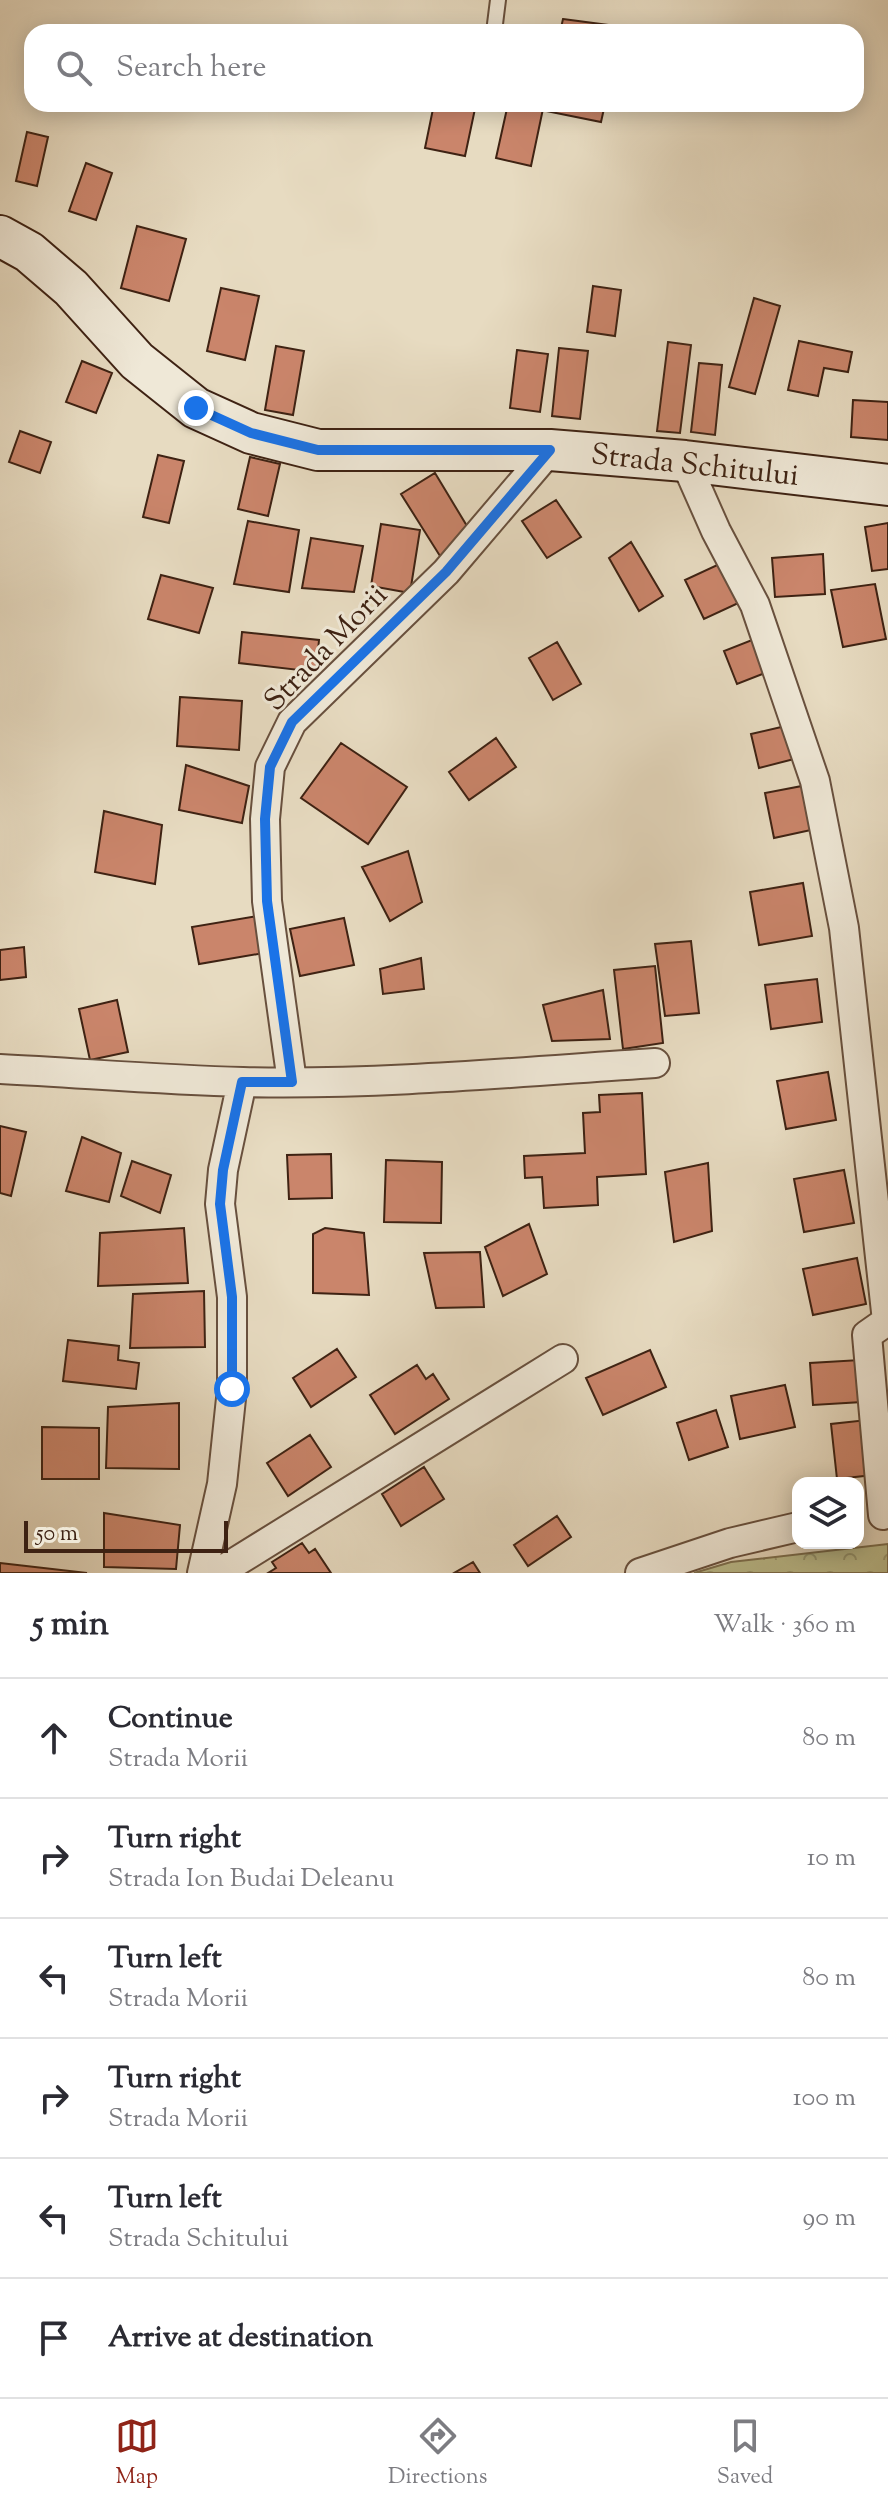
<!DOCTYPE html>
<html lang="en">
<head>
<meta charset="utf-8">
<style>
	body { margin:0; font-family:"Sorts Mill Goudy",serif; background:#f7f7f7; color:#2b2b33 }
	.controls { position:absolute; right:24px; bottom:24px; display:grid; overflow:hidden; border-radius:16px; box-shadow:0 4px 20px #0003 }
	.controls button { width:72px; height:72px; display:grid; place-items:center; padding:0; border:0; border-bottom:2px solid #e1e1e2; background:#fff; color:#2b2b33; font:40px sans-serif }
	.scale { position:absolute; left:24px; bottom:20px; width:204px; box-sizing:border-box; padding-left:8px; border:4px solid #3e2213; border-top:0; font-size:22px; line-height:28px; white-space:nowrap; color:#3e2213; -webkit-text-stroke:6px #efe8d7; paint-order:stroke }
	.stop { position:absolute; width:24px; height:24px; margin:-18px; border:6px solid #1a73e8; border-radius:50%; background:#fff }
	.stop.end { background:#1a73e8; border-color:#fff; box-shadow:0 2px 8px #0008 }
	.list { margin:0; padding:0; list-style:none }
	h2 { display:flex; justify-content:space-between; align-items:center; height:104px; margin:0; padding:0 32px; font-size:34px }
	h2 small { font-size:26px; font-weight:400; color:#7c7c81 }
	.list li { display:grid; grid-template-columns:52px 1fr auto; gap:24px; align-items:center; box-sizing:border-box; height:120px; padding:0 32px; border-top:2px solid #e1e1e2 }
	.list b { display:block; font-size:30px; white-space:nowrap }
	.list p { margin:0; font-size:26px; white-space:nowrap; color:#7c7c81 }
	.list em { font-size:26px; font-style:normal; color:#7c7c81 }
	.icon { flex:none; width:44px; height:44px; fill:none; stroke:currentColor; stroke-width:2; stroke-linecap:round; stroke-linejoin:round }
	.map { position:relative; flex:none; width:888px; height:1573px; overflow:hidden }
	.search { position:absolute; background:#fff; box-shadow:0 4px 20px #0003; left:24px; right:24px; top:24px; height:88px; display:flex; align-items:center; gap:20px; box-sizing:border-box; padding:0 28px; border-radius:24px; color:#7c7c81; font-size:30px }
	.sheet { height:824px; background:#fff }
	nav { display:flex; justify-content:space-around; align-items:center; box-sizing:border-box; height:112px; border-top:2px solid #e1e1e2; background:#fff; font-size:22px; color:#7c7c81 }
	nav a { display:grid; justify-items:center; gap:4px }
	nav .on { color:#8f2418 }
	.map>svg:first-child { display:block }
	.forest { fill:url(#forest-crowns); stroke:#7d7050; stroke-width:2 }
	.building { fill:#ca856b; stroke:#3e2213; stroke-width:2 }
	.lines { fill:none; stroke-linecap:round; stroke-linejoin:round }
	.lane-casing { stroke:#68503e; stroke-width:18 }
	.street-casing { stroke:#68503e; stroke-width:32 }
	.secondary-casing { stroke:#3e2213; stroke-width:44 }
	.lane { stroke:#efe8d7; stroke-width:14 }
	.street { stroke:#efe8d7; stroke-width:28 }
	.secondary { stroke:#efe8d7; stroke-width:40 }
	.route { stroke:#1a73e8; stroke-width:10 }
	.labels { text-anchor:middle; stroke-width:6; stroke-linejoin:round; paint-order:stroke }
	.street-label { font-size:30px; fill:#3e2213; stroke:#efe8d7 }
</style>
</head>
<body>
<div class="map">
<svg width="888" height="1573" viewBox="0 0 888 1573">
	<defs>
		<pattern id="forest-crowns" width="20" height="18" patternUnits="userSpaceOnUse" patternTransform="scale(2)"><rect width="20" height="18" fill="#bcbe8e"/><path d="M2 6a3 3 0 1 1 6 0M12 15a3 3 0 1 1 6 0" fill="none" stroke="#9a9a73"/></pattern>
	</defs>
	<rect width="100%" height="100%" fill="#e7dbc1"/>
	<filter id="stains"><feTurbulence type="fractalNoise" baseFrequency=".0025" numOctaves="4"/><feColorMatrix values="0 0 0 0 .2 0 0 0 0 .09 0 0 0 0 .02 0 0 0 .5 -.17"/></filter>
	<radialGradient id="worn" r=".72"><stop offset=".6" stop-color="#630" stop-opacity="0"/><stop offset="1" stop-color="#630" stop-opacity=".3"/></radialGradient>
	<path class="forest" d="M888,1544V1573H694L731,1562Z"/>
	<path class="building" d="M563,19L623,27V32H560Z
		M434,104H476L465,156L425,148Z
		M508,104H544L531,166L496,158Z
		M547,104H605L601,122L546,111Z
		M27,132L48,137L37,186L16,181Z
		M86,163L112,173L96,220L69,211Z
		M137,226L186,239L169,301L121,288Z
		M593,286L621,290L615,336L587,332Z
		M221,288L259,296L245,360L207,351Z
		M754,298L780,306L755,394L729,387Z
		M799,341L852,352L848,372L824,368L818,396L788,390Z
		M668,342L691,345L680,433L657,431Z
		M276,346L304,351L293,415L265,410Z
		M559,348L588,351L580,419L552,416Z
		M517,350L548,354L540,412L510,408Z
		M82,361L112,373L96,413L66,402Z
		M699,363L722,365L715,435L691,432Z
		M853,400L888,402V440L851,437Z
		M20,431L51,442L40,473L9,462Z
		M158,455L184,461L169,523L143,517Z
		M250,457L280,464L268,516L238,509Z
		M435,473L473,536L440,556L401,494Z
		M556,500L581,537L547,558L522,521Z
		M248,521L299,530L289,592L234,584Z
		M888,523V569L872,571L865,527Z
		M381,524L420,530L410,593L371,586Z
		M311,538L363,546L354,592L302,588Z
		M631,542L663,596L639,611L609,558Z
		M823,554L825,594L775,597L772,558Z
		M728,560L747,599L704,619L685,580Z
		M161,575L213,588L199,633L148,619Z
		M875,584L886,639L843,647L831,590Z
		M242,632L319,640L316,672L239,663Z
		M752,640L765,673L737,684L724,651Z
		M557,642L581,684L553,700L529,658Z
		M180,697L242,701L239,750L177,746Z
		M790,725L798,758L759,768L751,734Z
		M496,738L516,767L469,800L449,772Z
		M341,743L407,787L368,844L301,798Z
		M186,765L249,786L242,823L179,810Z
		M802,786L811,830L774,838L765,793Z
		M104,811L162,825L155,884L95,872Z
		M408,851L422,902L390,921L362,867Z
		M803,883L812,936L759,945L750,892Z
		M258,916L264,953L199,964L192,927Z
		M344,918L354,965L300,976L290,929Z
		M691,941L699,1013L665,1016L655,944Z
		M24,947L26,977L0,980V950Z
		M421,958L424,989L383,994L380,969Z
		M655,966L663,1043L623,1049L614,970Z
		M817,979L822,1022L771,1029L765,985Z
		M603,990L610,1039L552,1041L543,1005Z
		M117,1000L128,1052L90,1060L79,1009Z
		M828,1072L836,1120L786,1129L777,1081Z
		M642,1093L646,1174L597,1177L598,1205L544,1208L542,1177L525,1178L524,1156L585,1153L583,1113L600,1112L599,1095Z
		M0,1126L26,1132L11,1196L0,1193Z
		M82,1137L121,1153L109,1202L66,1191Z
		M331,1154L332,1198L289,1199L287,1155Z
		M386,1160L442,1162L441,1223L384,1222Z
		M132,1161L171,1175L160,1213L121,1196Z
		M708,1163L712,1231L674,1242L665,1172Z
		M844,1170L854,1223L804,1232L794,1179Z
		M529,1224L547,1274L503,1296L485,1247Z
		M184,1228L188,1283L98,1286L100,1233Z
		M325,1228L364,1233L369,1295L313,1293V1234Z
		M480,1252L484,1307L436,1308L424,1253Z
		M857,1258L866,1304L813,1315L803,1269Z
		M204,1291L205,1347L130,1348L133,1294Z
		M68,1340L119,1346L118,1360L139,1363L136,1389L63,1381Z
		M337,1349L356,1377L311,1407L293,1378Z
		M650,1350L666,1387L603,1415L586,1378Z
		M860,1360L862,1402L813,1405L810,1363Z
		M417,1365L426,1379L433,1374L449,1399L395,1434L370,1395Z
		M785,1385L795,1427L740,1439L731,1396Z
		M179,1403V1469L106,1468L108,1407Z
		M716,1410L728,1447L689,1460L677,1423Z
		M867,1420L873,1475L837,1479L831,1424Z
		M42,1427L99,1428V1479H42Z
		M310,1435L331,1467L288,1496L267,1463Z
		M424,1467L444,1499L401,1526L382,1494Z
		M104,1513L180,1525L176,1569L104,1567Z
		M557,1516L571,1537L528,1566L514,1545Z
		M302,1543L309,1553L315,1549L331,1573H268L276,1568L272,1562Z
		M473,1562L480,1573H454Z
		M0,1563L87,1573H0Z"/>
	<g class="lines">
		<defs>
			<path id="lane" d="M494,32L498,0"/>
			<path id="street" d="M685,461L716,531L755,605L815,781L844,928L887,1321L867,1335L883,1515
				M0,1069C81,1073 162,1080 243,1082C380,1085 518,1072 655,1063
				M292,1082L267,901L265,819L270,767L292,722L446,572L550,450
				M202,1573L222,1484L232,1389V1297L220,1204L223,1170L242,1082
				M218,1573L563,1359
				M640,1573L730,1543L798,1527"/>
			<path id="secondary" d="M0,236L29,252L71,288L137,361L196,408L251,433L318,450H550L685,461L888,485"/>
		</defs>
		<use href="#lane" class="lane-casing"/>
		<use href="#street" class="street-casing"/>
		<use href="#secondary" class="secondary-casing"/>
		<use href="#lane" class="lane"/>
		<use href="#street" class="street"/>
		<use href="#secondary" class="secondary"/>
	</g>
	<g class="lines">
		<path class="route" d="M196,408L251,433L318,450H550L446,572L292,722L270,767L265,819L267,901L292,1082H242L223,1170L220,1204L232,1297V1389"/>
	</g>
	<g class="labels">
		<g class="street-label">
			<text transform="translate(695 464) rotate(6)" y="10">Strada Schitului</text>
			<text transform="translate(325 647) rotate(-46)" y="10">Strada Morii</text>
		</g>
	</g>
	<rect width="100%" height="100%" filter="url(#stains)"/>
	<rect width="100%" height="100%" fill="url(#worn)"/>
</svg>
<div class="controls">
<button><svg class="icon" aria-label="layers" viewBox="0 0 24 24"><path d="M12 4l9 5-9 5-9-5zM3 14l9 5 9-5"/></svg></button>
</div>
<div class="scale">50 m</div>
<div class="stop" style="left:232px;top:1389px"></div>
<div class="stop end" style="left:196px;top:408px"></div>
<div class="search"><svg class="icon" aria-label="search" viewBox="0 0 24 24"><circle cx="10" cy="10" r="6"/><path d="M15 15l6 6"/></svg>Search here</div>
</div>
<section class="sheet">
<h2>5 min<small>Walk · 360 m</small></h2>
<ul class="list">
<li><svg class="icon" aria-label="ahead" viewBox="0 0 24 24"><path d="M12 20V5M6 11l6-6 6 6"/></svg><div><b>Continue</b><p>Strada Morii</p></div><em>80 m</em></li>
<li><svg class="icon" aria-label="right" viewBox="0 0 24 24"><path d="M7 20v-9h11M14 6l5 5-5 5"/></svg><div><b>Turn right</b><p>Strada Ion Budai Deleanu</p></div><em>10 m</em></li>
<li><svg class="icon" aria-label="left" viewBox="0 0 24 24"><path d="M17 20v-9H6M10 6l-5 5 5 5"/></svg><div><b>Turn left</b><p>Strada Morii</p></div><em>80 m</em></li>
<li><svg class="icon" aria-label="right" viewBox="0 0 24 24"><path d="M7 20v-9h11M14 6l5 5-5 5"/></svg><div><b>Turn right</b><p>Strada Morii</p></div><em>100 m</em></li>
<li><svg class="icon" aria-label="left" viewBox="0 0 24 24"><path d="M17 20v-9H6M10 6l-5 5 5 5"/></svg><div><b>Turn left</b><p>Strada Schitului</p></div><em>90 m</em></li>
<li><svg class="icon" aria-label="arrive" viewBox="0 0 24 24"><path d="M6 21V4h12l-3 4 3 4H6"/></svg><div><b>Arrive at destination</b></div></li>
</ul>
</section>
<nav>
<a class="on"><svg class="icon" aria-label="map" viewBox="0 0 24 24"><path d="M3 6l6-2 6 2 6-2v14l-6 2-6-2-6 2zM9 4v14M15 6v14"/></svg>Map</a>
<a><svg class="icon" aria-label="directions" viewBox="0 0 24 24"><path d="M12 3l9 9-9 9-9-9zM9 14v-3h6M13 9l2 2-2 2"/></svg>Directions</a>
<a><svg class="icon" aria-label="saved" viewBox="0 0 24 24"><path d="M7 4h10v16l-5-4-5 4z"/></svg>Saved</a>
</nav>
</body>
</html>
